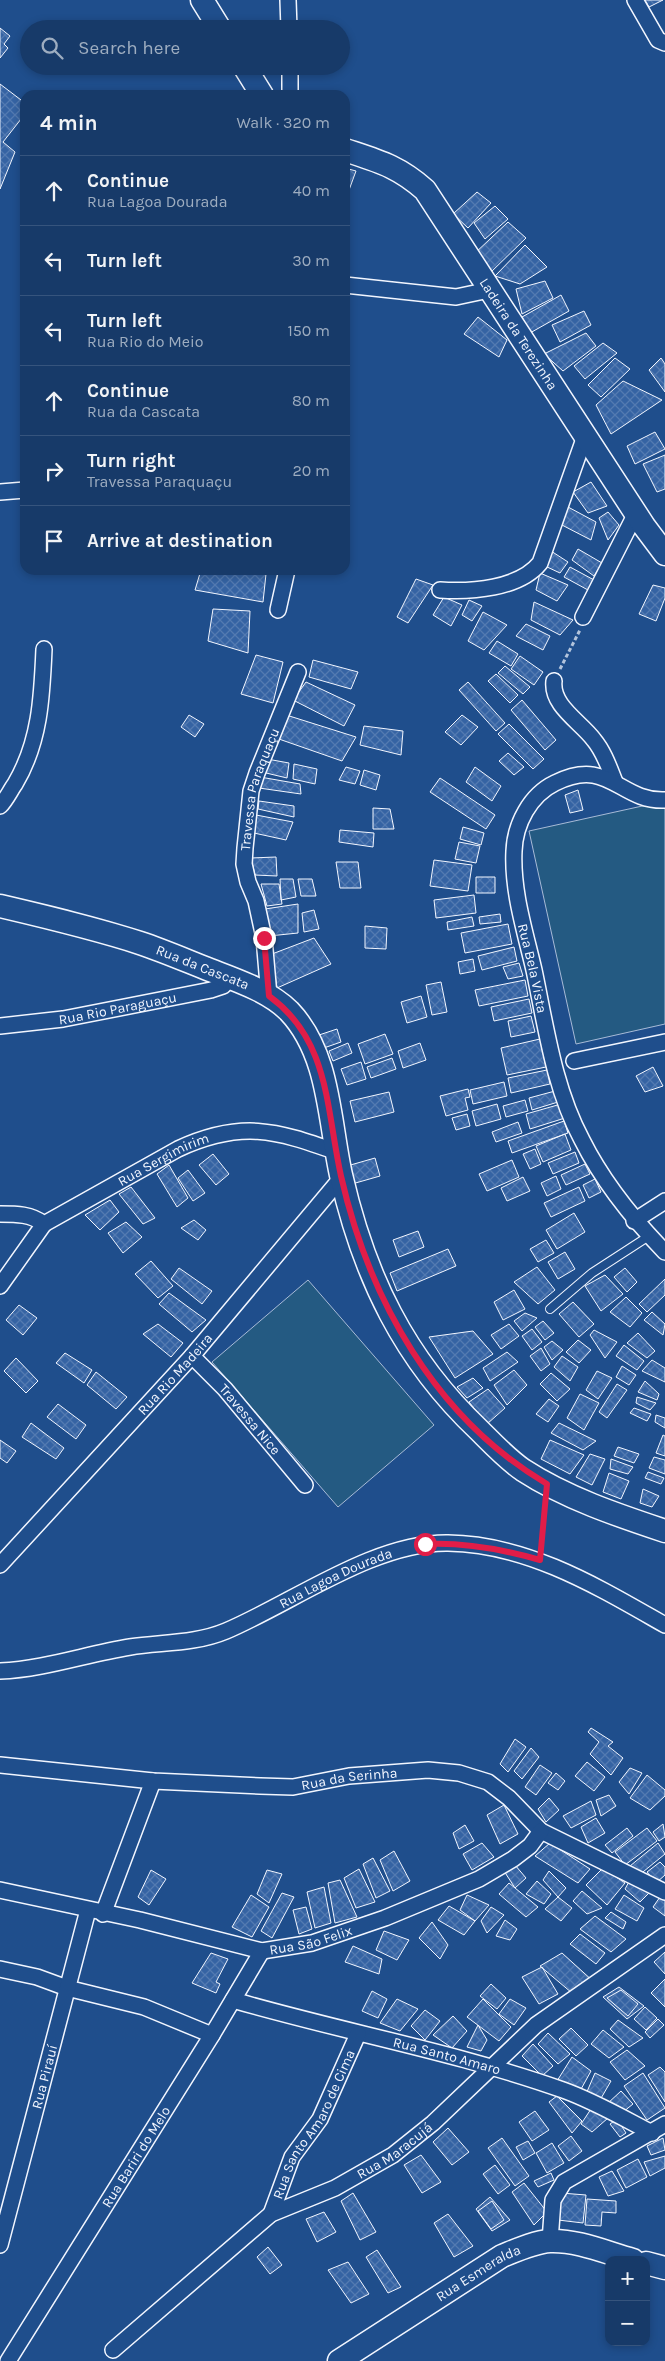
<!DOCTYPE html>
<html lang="en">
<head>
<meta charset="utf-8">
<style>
	body { margin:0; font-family:Karla,sans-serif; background:#244571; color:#f1f3f6 }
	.controls { position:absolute; right:15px; bottom:15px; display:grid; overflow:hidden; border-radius:10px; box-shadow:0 2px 8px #0003 }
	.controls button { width:45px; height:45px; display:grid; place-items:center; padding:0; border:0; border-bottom:1px solid #36547d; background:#173a69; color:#f1f3f6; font:25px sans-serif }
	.stop { position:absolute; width:15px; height:15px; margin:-11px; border:4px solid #e11d48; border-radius:50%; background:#fff }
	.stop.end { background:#e11d48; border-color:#fff; box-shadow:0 1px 5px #0008 }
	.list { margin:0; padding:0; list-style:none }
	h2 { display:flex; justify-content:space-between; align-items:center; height:65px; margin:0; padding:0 20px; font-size:21px }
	h2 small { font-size:16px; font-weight:400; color:#9eadc0 }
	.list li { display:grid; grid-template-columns:32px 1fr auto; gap:15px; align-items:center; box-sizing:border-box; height:70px; padding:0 20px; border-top:1px solid #36547d }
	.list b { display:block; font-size:19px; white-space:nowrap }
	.list p { margin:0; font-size:16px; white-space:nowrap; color:#9eadc0 }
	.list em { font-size:16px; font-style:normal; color:#9eadc0 }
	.icon { flex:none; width:28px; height:28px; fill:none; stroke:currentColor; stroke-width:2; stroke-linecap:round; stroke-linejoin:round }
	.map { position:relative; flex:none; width:665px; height:2361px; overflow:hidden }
	.search { position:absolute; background:#173a69; box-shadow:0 2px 8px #0003; left:20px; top:20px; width:330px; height:55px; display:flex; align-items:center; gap:12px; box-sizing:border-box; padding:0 18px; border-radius:28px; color:#9eadc0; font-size:19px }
	.panel { position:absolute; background:#173a69; box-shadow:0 2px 8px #0003; left:20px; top:90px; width:330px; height:485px; border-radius:15px }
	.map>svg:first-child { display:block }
	.grass { fill:#245a82; stroke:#a8bbd7 }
	.building { fill:url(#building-cross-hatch); stroke:#f2f6ff }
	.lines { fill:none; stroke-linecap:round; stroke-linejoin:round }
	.lane-casing { stroke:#f2f6ff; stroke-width:10 }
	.street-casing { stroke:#f2f6ff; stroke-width:18 }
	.secondary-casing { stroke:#f2f6ff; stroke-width:25 }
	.path { stroke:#b3c4dc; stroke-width:3; stroke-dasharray:4 2.5; stroke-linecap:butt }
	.lane { stroke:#1f4e8c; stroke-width:8 }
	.street { stroke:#1f4e8c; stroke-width:15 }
	.secondary { stroke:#1f4e8c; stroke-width:22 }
	.route { stroke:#e11d48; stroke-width:6 }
	.labels { text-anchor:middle; stroke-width:4; stroke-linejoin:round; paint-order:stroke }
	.street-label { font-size:14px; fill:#f2f6ff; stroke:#1f4e8c }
</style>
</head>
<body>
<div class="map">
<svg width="665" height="2361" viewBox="0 0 665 2361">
	<defs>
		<pattern id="building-cross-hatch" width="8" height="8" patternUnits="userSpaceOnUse" patternTransform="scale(1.25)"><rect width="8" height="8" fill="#3563a3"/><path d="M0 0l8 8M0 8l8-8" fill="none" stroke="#537ab1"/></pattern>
	</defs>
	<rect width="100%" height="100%" fill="#1f4e8c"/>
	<path class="grass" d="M665,801V1024L576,1044L529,831Z
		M308,1280L434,1425L338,1507L212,1362Z"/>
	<path class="building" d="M645,0H663L649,7Z
		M0,28L10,36L4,44L8,48L0,58Z
		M0,84L25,103V114L3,142L15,152L0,189Z
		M345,168L356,171L345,201Z
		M477,192L491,203L468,228L453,214Z
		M495,206L508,219L485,239L474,223Z
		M508,222L526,238L489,274L473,255Z
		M525,245L547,267L520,284L495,276Z
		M545,281L553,298L522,314L516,289Z
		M561,295L569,311L530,333L522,317Z
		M584,311L591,325L560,342L552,325Z
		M478,317L507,340L499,357L464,334Z
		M586,333L596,346L563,371L544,354Z
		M603,343L617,353L585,379L574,366Z
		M615,358L630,369L601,397L588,385Z
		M661,358L665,364V392L649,370Z
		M623,381L662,400L611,434L596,405Z
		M655,432L665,449L635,464L627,446Z
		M665,455V489L657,492L643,464Z
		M591,482L607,506L588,513L573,492Z
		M568,507L596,522L591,540L560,524Z
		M608,512L619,525L608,540L599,518Z
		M578,549L602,563L594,576L572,560Z
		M551,551L568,562L560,573L545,566Z
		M570,567L594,580L588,590L564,577Z
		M201,570H249L266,574L263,602L195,590Z
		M540,573L568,585L557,601L536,590Z
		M416,579L433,585L408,623L397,617Z
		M653,585L665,588V598L656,621L639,614Z
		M444,597L462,605L451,626L433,615Z
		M469,600L482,606L472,621L462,615Z
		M534,602L573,620L560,635L531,620Z
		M213,609L250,611L248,653L208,641Z
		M483,612L507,625L484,650L468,641Z
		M526,624L550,636L543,650L516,636Z
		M497,641L518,654L511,666L489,653Z
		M256,655L283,662L273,703L241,694Z
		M520,656L543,672L534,685L511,669Z
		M313,660L358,672L351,689L309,677Z
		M505,666L530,687L523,694L498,673Z
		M496,674L518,695L510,703L488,681Z
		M306,682L355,705L344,726L293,700Z
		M468,682L505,723L496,731L459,690Z
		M522,700L556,740L545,750L511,710Z
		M283,714L356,737L342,761L276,738Z
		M189,715L204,724L195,737L181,727Z
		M462,715L478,727L461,745L445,732Z
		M509,724L544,759L533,769L498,734Z
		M364,726L403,731L401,755L360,745Z
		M508,753L524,767L514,775L499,761Z
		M267,759L289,763L287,778L262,772Z
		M294,764L317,769L315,784L293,779Z
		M346,767L360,771L355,784L339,780Z
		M475,767L501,786L492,801L466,782Z
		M364,770L380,775L376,790L360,785Z
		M260,777L300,784L301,794L259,788Z
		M440,778L495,815L486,829L430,792Z
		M578,790L583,810L570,813L565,795Z
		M259,801L294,806V817L258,809Z
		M373,808L390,809L394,829H373Z
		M256,815L293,822L286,840L254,833Z
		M463,827L484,833L481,845L460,839Z
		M340,830L374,833L373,847L339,842Z
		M459,842L480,846L476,863L455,859Z
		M276,857L277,876L255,875L251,858Z
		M434,860L472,865L468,891L430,886Z
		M336,862H358L361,888H340Z
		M476,877H495V893H476Z
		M280,879H293L296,897L281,900Z
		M298,879H312L316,896H301Z
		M261,884H279L282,904L267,906Z
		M474,895L476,913L436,918L434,900Z
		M298,904V933L269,936L265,909Z
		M314,910L319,929L304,932L302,913Z
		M500,914L501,922L480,924L479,917Z
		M472,917L474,926L448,930L447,922Z
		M508,924L512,944L465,953L461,933Z
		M365,926L387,928L386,949L365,948Z
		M314,938L331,964L277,988L272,954Z
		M514,947L517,961L482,970L478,956Z
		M473,959L475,971L460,974L458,962Z
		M519,963L523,976L508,979L503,967Z
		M525,980L528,996L479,1006L475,990Z
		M441,982L447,1012L432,1015L426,985Z
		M421,996L427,1017L407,1023L401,1002Z
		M529,999L532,1013L494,1021L491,1007Z
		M531,1016L535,1032L511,1037L508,1021Z
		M337,1029L341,1042L318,1050L313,1037Z
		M385,1034L393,1054L365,1064L358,1044Z
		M540,1039L546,1067L507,1075L501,1048Z
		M348,1043L352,1053L333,1061L329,1051Z
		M420,1043L426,1060L403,1068L398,1051Z
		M392,1058L396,1069L371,1078L367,1067Z
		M361,1062L366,1079L347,1085L341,1069Z
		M653,1067L663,1086L645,1092L636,1076Z
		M547,1070L550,1084L511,1093L508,1078Z
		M504,1082L507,1096L473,1104L470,1090Z
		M468,1089L470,1097L465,1098L468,1110L446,1116L440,1096Z
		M555,1091L558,1102L532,1110L529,1098Z
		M389,1092L394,1112L355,1122L350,1101Z
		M525,1100L528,1111L506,1117L503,1106Z
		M497,1104L501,1119L476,1126L472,1111Z
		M561,1104L565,1118L530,1129L526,1114Z
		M467,1114L470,1126L456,1130L452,1118Z
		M564,1121L568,1133L512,1153L508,1141Z
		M518,1122L522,1133L496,1142L492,1132Z
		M565,1134L571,1150L543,1162L536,1146Z
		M535,1149L541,1164L530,1169L523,1154Z
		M575,1152L579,1163L553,1174L548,1163Z
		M213,1154L229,1174L216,1185L199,1165Z
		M375,1158L380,1176L352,1184L347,1166Z
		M512,1160L519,1177L487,1191L479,1174Z
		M585,1164L590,1174L566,1185L561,1175Z
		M169,1165L188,1198L177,1207L157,1174Z
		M188,1170L205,1193L193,1201L178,1178Z
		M556,1176L561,1189L547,1196L541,1183Z
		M523,1177L530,1191L507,1201L501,1188Z
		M595,1179L601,1192L589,1198L583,1185Z
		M131,1187L155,1218L143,1224L119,1194Z
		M579,1187L585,1201L551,1217L544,1203Z
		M110,1200L119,1212L100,1230L85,1215Z
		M574,1213L585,1232L557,1249L546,1230Z
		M194,1220L206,1230L198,1240L181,1228Z
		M126,1222L142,1237L123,1253L108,1233Z
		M418,1231L424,1247L399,1257L393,1240Z
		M546,1240L554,1253L538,1262L530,1249Z
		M448,1249L456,1266L397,1291L390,1273Z
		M565,1252L575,1269L558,1279L548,1262Z
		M151,1261L173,1286L158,1298L135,1274Z
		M537,1267L555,1290L538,1304L514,1282Z
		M179,1268L212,1291L202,1304L171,1279Z
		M625,1268L637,1282L627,1292L614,1277Z
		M605,1275L623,1294L601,1311L585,1286Z
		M665,1279V1295L647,1312L639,1304Z
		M514,1290L525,1309L503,1320L494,1302Z
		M169,1293L206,1320L192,1332L159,1304Z
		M626,1297L642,1313L630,1327L610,1312Z
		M573,1302L594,1324L579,1337L559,1314Z
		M19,1305L37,1318L23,1335L6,1320Z
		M652,1312L665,1324L663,1335L644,1320Z
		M525,1313L537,1318L522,1331L514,1321Z
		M543,1321L554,1333L545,1340L535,1327Z
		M158,1324L183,1343L171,1357L143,1334Z
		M509,1324L519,1336L501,1349L491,1335Z
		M532,1329L542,1342L532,1350L522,1336Z
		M594,1330L617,1342L605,1358L590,1335Z
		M473,1331L493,1354L455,1378L429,1337Z
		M638,1333L655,1351L647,1358L627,1343Z
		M578,1340L591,1350L579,1363L566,1352Z
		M552,1341L563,1350L552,1360L544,1347Z
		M624,1345L644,1361L637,1370L616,1356Z
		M541,1348L550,1364L541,1371L530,1356Z
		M507,1352L518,1362L490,1381L483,1368Z
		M65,1353L92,1370L84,1383L56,1363Z
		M562,1356L578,1367L570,1381L554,1367Z
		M16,1358L38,1381L26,1393L4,1371Z
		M652,1360L665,1368V1382L642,1371Z
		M622,1366L636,1375L629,1385L616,1377Z
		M514,1370L527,1385L507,1405L494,1385Z
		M597,1371L612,1378L598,1399L586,1390Z
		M96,1372L127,1397L116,1409L87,1385Z
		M551,1373L570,1389L557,1401L540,1384Z
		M473,1378L483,1388L467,1398L457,1387Z
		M645,1381L659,1394L657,1400L638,1392Z
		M617,1384L627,1390L607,1418L599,1412Z
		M488,1389L505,1408L487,1424L469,1402Z
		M580,1394L599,1403L584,1430L567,1418Z
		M637,1397L656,1403L650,1410L636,1403Z
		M549,1399L559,1406L548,1422L536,1414Z
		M58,1404L86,1425L76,1439L47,1417Z
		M634,1408L651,1414L647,1421L630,1413Z
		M656,1415L665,1418V1428L655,1422Z
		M31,1423L64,1448L56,1459L22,1437Z
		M559,1423L596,1441L583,1450L551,1433Z
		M663,1435L665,1436V1456L656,1453Z
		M0,1440L16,1451L7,1463L0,1458Z
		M550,1440L584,1455L570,1474L541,1459Z
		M618,1447L639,1454L634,1463L614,1456Z
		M590,1454L605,1459L592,1485L576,1477Z
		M654,1457L665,1460V1474L649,1468Z
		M611,1459L633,1467L628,1474L610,1469Z
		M648,1472L664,1478L661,1484L645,1478Z
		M609,1473L629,1481L621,1499L603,1492Z
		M643,1489L659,1496L652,1507L640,1503Z
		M591,1728L613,1742L608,1746L623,1758L611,1775L590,1754L599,1742L588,1732Z
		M515,1739L526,1747L508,1772L500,1764Z
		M531,1748L539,1757L522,1779L514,1771Z
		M587,1762L605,1777L594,1791L575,1776Z
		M540,1765L552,1773L536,1795L525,1787Z
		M630,1768L642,1773L629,1794L619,1782Z
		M556,1773L565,1781L558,1790L548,1783Z
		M647,1775L665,1790V1796L650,1810L630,1798Z
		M609,1795L616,1806L601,1816L596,1800Z
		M549,1798L559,1810L546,1822L538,1809Z
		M591,1801L596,1815L571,1828L563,1816Z
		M504,1805L518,1834L500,1844L487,1815Z
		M596,1818L605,1833L588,1843L581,1827Z
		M663,1824L665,1837L659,1841L653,1832Z
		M465,1825L474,1841L459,1849L453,1833Z
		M627,1828L633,1836L612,1853L605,1845Z
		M647,1828L657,1841L625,1865L615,1852Z
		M482,1843L494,1857L472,1870L463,1854Z
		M550,1843L590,1869L578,1883L535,1856Z
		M658,1843L665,1854L638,1876L630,1866Z
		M394,1851L410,1881L393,1891L380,1860Z
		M373,1858L390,1891L376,1898L363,1864Z
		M660,1862L665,1867V1875L656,1883L647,1872Z
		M515,1865L526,1878L515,1888L504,1871Z
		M603,1868L625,1883L607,1905L586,1885Z
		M359,1869L375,1902L356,1908L344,1878Z
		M151,1870L166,1879L149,1905L138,1897Z
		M267,1870L282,1874L269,1903L257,1894Z
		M549,1871L566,1888L558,1897L543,1880Z
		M340,1880L357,1917L335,1923L328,1883Z
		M630,1880L651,1891L640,1902L625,1889Z
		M537,1881L551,1894L544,1904L526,1894Z
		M509,1883L538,1907L526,1917L499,1894Z
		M324,1887L331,1923L315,1928L307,1892Z
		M582,1891L602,1908L587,1914L573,1901Z
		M282,1893L294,1897L272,1938L261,1931Z
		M251,1895L269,1907L252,1937L232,1927Z
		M467,1895L489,1905L475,1921L460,1910Z
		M624,1895L644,1908L637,1921L615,1909Z
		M558,1897L572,1908L561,1921L545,1909Z
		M660,1897L665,1900V1916L653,1907Z
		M449,1906L475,1921L464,1935L438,1920Z
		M306,1907L312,1929L299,1934L293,1910Z
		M491,1907L504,1915L487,1933L481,1921Z
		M611,1912L626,1922L623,1929L605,1918Z
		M595,1916L626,1939L611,1952L580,1929Z
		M505,1920L517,1929L510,1940L496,1936Z
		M432,1922L448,1945L440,1959L419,1938Z
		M384,1931L409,1940L397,1960L376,1950Z
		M580,1934L605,1953L596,1964L570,1944Z
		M353,1946L382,1959L379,1974L345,1962Z
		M665,1952V1974L654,1962Z
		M211,1953L228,1959L216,1982L220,1984L216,1993L192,1983Z
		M562,1953L594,1982L572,1993L540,1966Z
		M542,1967L558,1994L539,2004L522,1977Z
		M665,1979V2007L651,1993Z
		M491,1984L506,1998L497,2009L480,1996Z
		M619,1987L644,2006L627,2019L603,1997Z
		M621,1990L638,2004L628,2016L607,1998Z
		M372,1991L387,1999L378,2018L362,2011Z
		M397,1999L418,2009L400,2031L380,2023Z
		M483,1999L511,2027L499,2041L467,2017Z
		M510,1999L526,2008L514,2025L499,2014Z
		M645,2007L657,2018L646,2030L634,2019Z
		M425,2010L440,2021L425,2040L411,2026Z
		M453,2016L467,2031L452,2048L433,2035Z
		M658,2019L664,2025L650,2038L645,2032Z
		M618,2020L643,2038L629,2047L610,2029Z
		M478,2025L487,2040L481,2051L467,2047Z
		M571,2028L588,2045L576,2056L559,2039Z
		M603,2030L624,2047L609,2058L591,2044Z
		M548,2033L570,2054L558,2064L538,2044Z
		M533,2044L553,2066L542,2076L522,2056Z
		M627,2050L645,2066L625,2080L610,2062Z
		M572,2057L591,2071L580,2091L557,2081Z
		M660,2067L665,2072V2102L648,2075Z
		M595,2073L611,2081L600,2100L586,2094Z
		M643,2073L665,2108L647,2120L624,2086Z
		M621,2091L633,2104L623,2112L607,2104Z
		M557,2096L582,2121L572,2133L549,2102Z
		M591,2109L608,2118L592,2132L581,2124Z
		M535,2111L549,2130L532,2141L519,2122Z
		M617,2119L626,2133L620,2137L610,2124Z
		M448,2128L469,2152L452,2165L433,2142Z
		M571,2136L582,2151L569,2161L558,2146Z
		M502,2138L529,2176L515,2186L488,2148Z
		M663,2138L665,2150L651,2155L647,2146Z
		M528,2141L535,2153L523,2160L516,2147Z
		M552,2143L564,2163L547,2173L536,2153Z
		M421,2155L441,2182L422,2193L404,2165Z
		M665,2156V2168L650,2176L644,2162Z
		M638,2159L647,2177L626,2188L617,2170Z
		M495,2165L510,2185L498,2194L483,2174Z
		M612,2171L624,2191L608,2196L599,2177Z
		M551,2173L554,2180L538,2187L534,2181Z
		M524,2183L547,2212L534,2225L512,2192Z
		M353,2193L376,2232L360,2240L341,2201Z
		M561,2193L586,2195L583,2223L558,2220Z
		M490,2197L510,2220L492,2231L476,2209Z
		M587,2199L616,2201V2213L602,2212L601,2226L585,2225Z
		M492,2201L504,2220L491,2229L478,2211Z
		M324,2212L336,2232L317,2242L306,2219Z
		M448,2214L473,2246L454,2257L434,2223Z
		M268,2247L282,2265L270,2274L257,2257Z
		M377,2250L401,2287L388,2293L366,2257Z
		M348,2262L369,2294L351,2303L328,2270Z"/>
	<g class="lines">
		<defs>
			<path id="lane" d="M550,1309L592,1273L649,1236"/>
			<g id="street">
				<path d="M288,0L289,29"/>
				<path d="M635,0L658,40L665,43"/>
				<path d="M290,66V95"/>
				<path d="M345,285L456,297L489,290"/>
				<path d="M0,492L25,490"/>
				<path d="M440,590C471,592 519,589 540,563L585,436"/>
				<path d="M278,610L287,570"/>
				<path d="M583,617L636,513"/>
				<path d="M554,681C551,706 581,722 594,740C604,752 609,767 615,782"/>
				<path id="s1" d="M665,800C619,802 609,756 555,783C530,795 515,824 514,851C512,891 525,931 534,970C546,1027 554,1088 582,1140C603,1182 633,1219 665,1252"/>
				<path d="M0,806C6,800 10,791 15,784C40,742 42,697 44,649"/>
				<path id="s2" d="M269,996L264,938L256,901L248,882L244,864L245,848L251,791L257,773L298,672"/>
				<path id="s3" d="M0,1026L63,1019L211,990L223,986L230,978"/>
				<path d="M574,1061L665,1042"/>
				<path id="s4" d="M0,1214C17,1214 31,1214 44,1224L178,1149C241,1120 275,1130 337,1152"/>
				<path d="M634,1221L665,1201"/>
				<path d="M0,1286L44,1224"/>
				<path id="s5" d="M192,1356L225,1389L305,1485"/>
				<path id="s6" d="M0,1565L192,1356L342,1177"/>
				<path id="s7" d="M0,1671C45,1669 86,1654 130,1647C162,1642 195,1644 226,1631C294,1602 374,1542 448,1543C528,1544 598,1587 665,1625"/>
				<path id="s8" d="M0,1765L153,1781L260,1786L293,1787L349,1776L428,1770L459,1773L488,1782L509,1798L541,1831L665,1892"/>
				<path id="s9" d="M0,1890L140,1920L262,1951L312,1943L385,1918L479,1879L513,1859L530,1846L541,1831"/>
				<path d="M103,1914L153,1781"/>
				<path d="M0,1969L37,1977L67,1988L144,2007L212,2035"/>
				<path id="s10" d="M233,2000C343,2032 456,2052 563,2090C594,2101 623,2118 652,2133"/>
				<path id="s11" d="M271,2214L292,2157L320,2119L358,2034"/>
				<path d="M550,2241L553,2200L564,2182L665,2124"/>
				<path id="s12" d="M0,2245L88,1910"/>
				<path id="s13" d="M113,2350L271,2214L335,2188L393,2155L433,2123L536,2025L665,1935"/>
				<path id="s14" d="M8,2361L212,2035L262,1951"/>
			</g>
			<g id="secondary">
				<path d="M202,0L220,29"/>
				<path d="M244,66L262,95"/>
				<path id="s15" d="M345,150C378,161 398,166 425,190L644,526L665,554"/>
				<path id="s16" d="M0,906C47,917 94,928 140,943C164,951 187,961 210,970C236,980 269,991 289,1011C330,1054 329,1121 341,1175C364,1276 404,1359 479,1430C493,1444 507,1459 523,1470C566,1498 617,1515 665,1531"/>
				<path d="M646,2263L665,2268"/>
				<path id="s17" d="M339,2361L502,2256C517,2250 534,2242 550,2241C578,2240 607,2253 633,2260"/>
			</g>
		</defs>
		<use href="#lane" class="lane-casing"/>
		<use href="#street" class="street-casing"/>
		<use href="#secondary" class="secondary-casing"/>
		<path class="path" d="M560,669L580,630
			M541,1545L545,1504"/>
		<use href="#lane" class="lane"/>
		<use href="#street" class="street"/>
		<use href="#secondary" class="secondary"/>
	</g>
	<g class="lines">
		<path class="route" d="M264,938L269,996C330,1040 326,1109 341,1176C369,1299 435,1418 547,1484L540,1560C502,1549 464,1542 425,1544"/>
	</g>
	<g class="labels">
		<g class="street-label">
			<text dy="5" stroke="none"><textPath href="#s15" startOffset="262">Ladeira da Terezinha</textPath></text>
			<text dy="5" stroke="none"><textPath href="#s2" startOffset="212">Travessa Paraquaçu</textPath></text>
			<text dy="5" stroke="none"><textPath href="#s16" startOffset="212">Rua da Cascata</textPath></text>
			<text dy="5" stroke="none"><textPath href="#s1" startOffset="319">Rua Bela Vista</textPath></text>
			<text dy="5" stroke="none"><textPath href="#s3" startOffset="119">Rua Rio Paraguaçu</textPath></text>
			<text dy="5" stroke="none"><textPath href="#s4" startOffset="182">Rua Sergimirim</textPath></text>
			<text dy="5" stroke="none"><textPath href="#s6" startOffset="259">Rua Rio Madeira</textPath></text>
			<text dy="5" stroke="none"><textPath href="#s5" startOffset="86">Travessa Nice</textPath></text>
			<text dy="5" stroke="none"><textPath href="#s7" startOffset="352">Rua Lagoa Dourada</textPath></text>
			<text dy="5" stroke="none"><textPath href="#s8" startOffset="351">Rua da Serinha</textPath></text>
			<text dy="5" stroke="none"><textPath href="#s9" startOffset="319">Rua São Felix</textPath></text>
			<text dy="5" stroke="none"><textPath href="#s10" startOffset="221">Rua Santo Amaro</textPath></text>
			<text dy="5" stroke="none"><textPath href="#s12" startOffset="174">Rua Pirauí</textPath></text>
			<text dy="5" stroke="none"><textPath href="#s11" startOffset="100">Rua Santo Amaro de Cima</textPath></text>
			<text dy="5" stroke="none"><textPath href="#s13" startOffset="348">Rua Maracujá</textPath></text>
			<text dy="5" stroke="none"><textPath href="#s14" startOffset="241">Rua Bariri do Melo</textPath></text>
			<text dy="5" stroke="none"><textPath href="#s17" startOffset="165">Rua Esmeralda</textPath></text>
		</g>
	</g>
</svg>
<div class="controls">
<button>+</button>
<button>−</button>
</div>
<div class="stop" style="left:425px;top:1544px"></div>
<div class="stop end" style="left:264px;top:938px"></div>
<div class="search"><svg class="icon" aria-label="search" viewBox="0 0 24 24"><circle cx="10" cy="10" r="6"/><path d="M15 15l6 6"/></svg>Search here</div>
<section class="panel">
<h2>4 min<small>Walk · 320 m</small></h2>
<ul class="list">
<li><svg class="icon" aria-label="ahead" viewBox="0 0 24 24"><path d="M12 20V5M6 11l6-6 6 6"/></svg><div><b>Continue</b><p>Rua Lagoa Dourada</p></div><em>40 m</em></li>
<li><svg class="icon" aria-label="left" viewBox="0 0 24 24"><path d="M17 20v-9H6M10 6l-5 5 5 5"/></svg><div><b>Turn left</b></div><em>30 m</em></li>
<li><svg class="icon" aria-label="left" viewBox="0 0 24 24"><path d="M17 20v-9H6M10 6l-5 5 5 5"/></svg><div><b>Turn left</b><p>Rua Rio do Meio</p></div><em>150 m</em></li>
<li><svg class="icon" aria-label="ahead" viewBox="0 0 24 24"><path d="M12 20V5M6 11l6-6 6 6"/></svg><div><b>Continue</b><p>Rua da Cascata</p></div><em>80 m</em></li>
<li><svg class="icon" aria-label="right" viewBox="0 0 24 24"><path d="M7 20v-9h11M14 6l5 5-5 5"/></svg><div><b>Turn right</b><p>Travessa Paraquaçu</p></div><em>20 m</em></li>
<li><svg class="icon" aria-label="arrive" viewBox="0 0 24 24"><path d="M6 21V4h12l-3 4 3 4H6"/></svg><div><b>Arrive at destination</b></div></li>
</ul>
</section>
</div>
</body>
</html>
